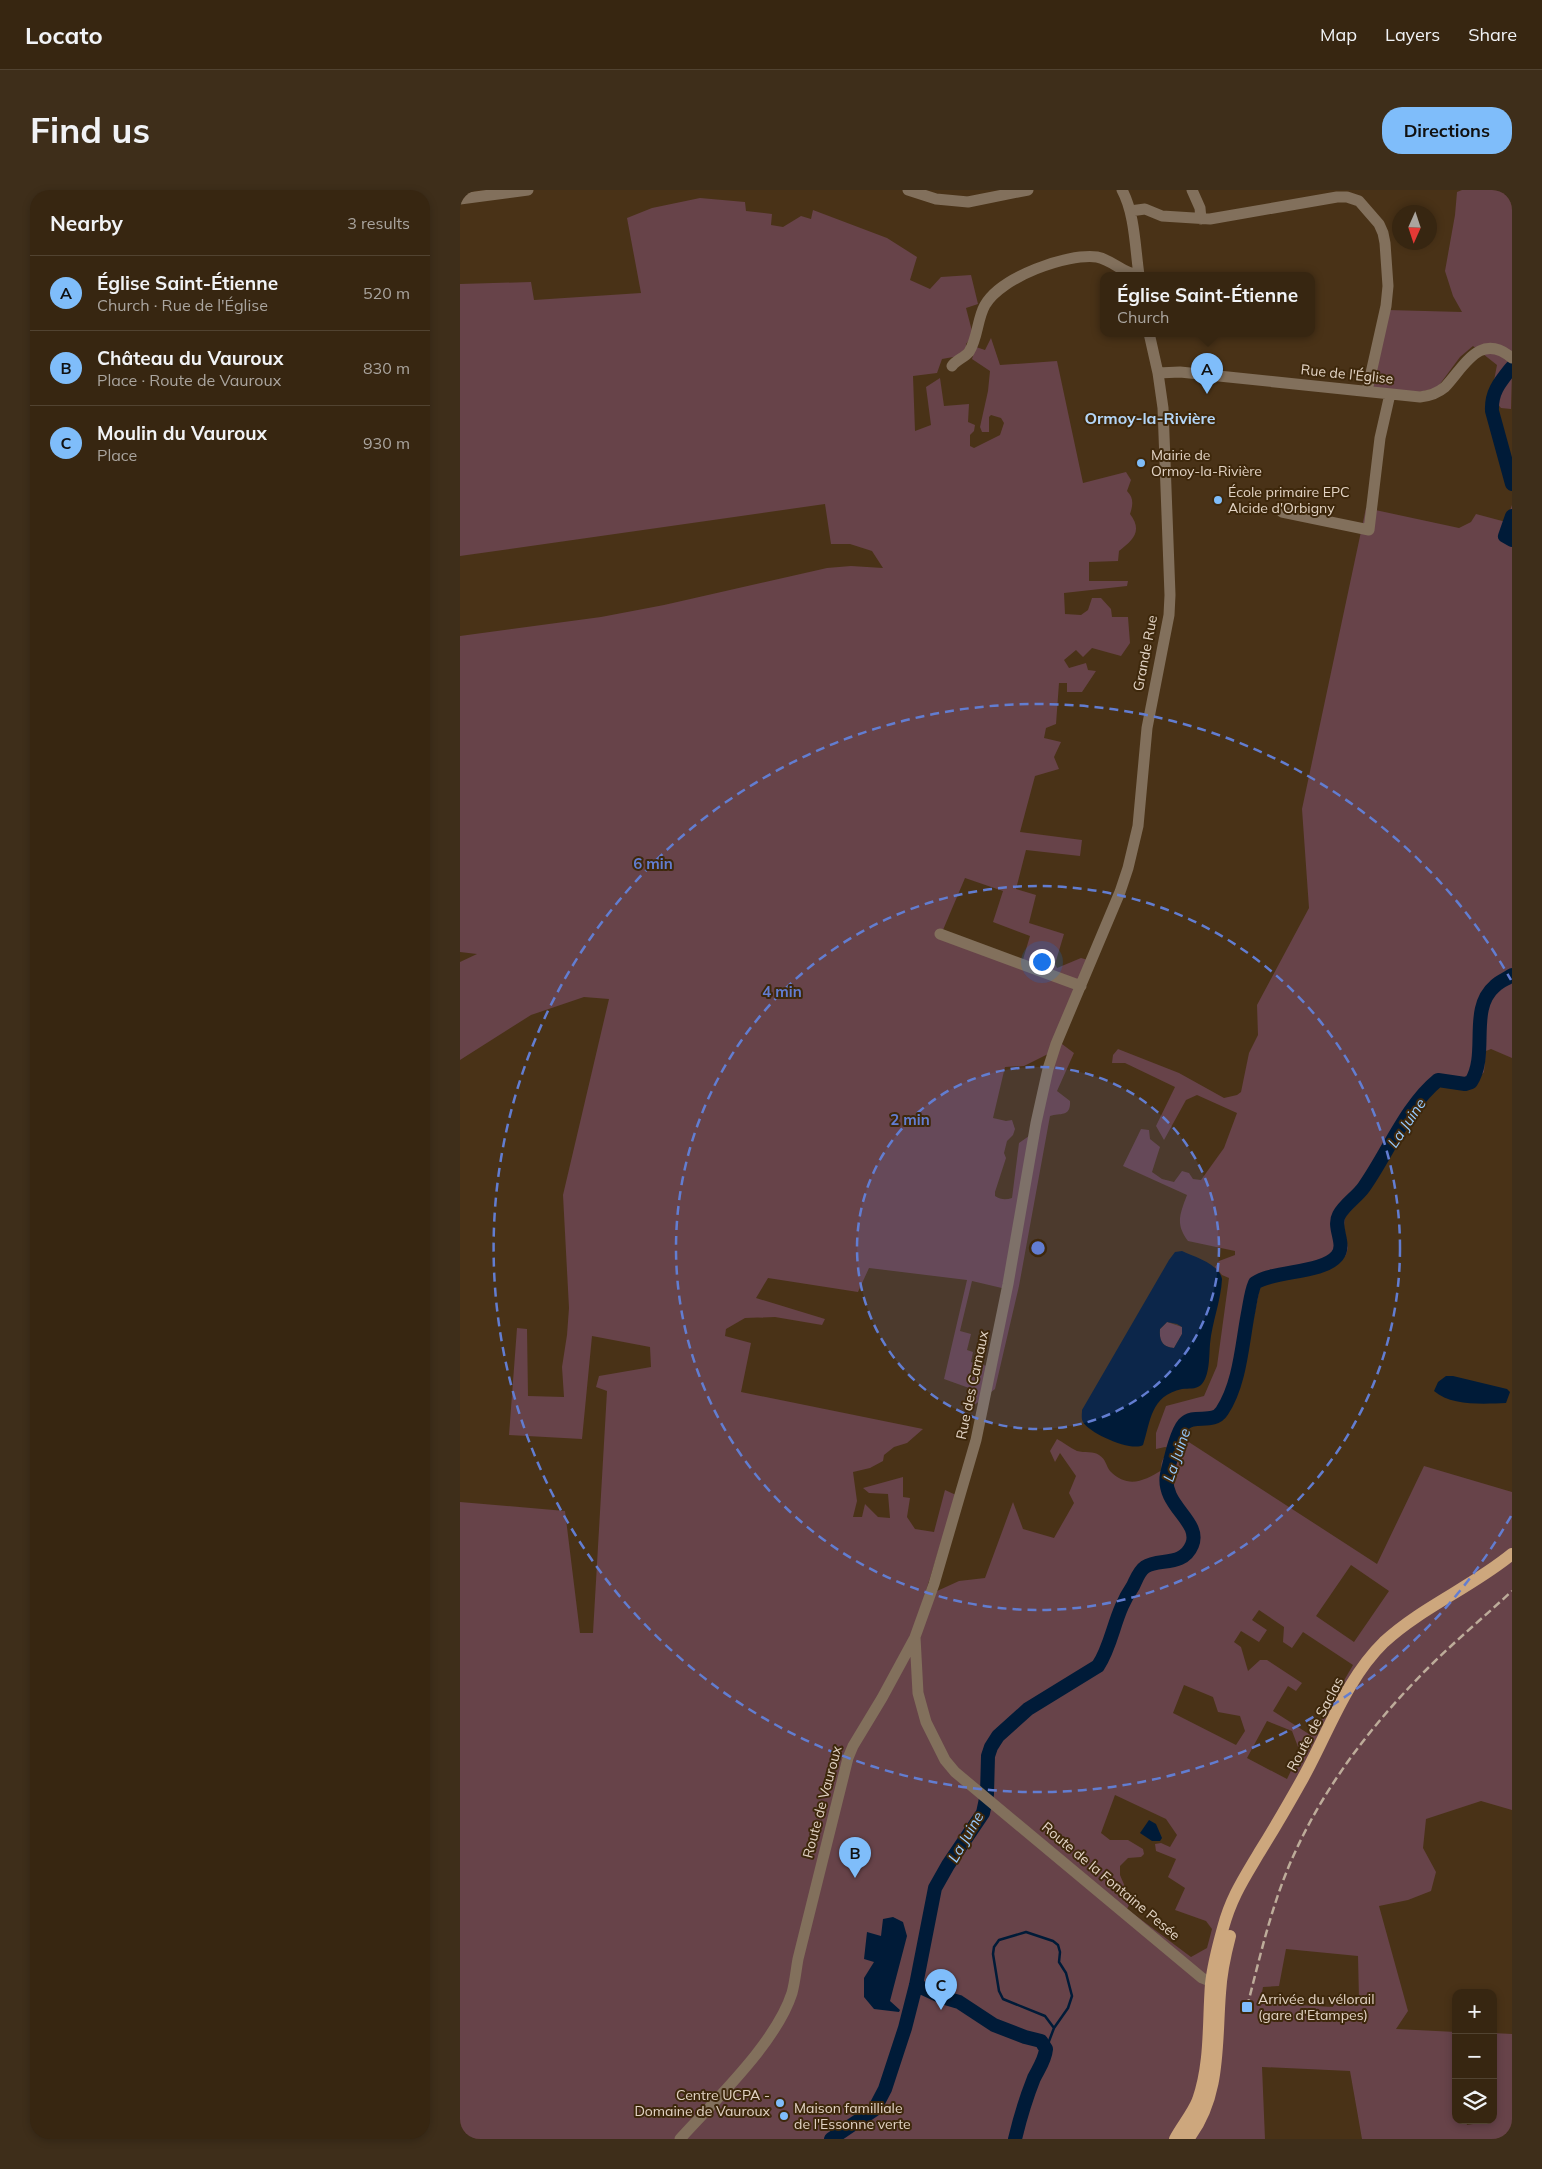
<!DOCTYPE html>
<html lang="en">
<head>
<meta charset="utf-8">
<style>
	body { margin:0; font-family:Mulish,sans-serif; background:#3e2e1a; color:#f1f3f6 }
	.controls { position:absolute; right:15px; bottom:15px; display:grid; overflow:hidden; border-radius:10px; box-shadow:0 2px 8px #0003 }
	.controls button { width:45px; height:45px; display:grid; place-items:center; padding:0; border:0; border-bottom:1px solid #514331; background:#372611; color:#f1f3f6; font:25px sans-serif }
	.compass { position:absolute; left:932px; top:15px; width:45px; height:45px; border-radius:50%; background:#372611; box-shadow:0 2px 8px #0003; rotate:183deg }
	.you { position:absolute; left:581px; top:771px; width:18px; height:18px; margin:-12px; border:4px solid #fff; border-radius:50%; background:#1a73e8; box-shadow:0 0 0 8px #1a73e833 }
	.badge { display:grid; place-items:center; width:32px; height:32px; border-radius:50%; background:#7fbdfa; color:#111; font-size:16px; font-weight:700 }
	.pin { position:absolute; translate:-50% -41px; filter:drop-shadow(0 1px 2px #0008) }
	.pin::after { content:''; position:absolute; top:26px; width:18px; height:15px; background:inherit; clip-path:polygon(0 0,100% 0,50% 100%) }
	.popup { position:absolute; left:640px; top:82px; width:215px; height:65px; box-sizing:border-box; display:grid; place-content:center; border-radius:10px; background:#372611; filter:drop-shadow(0 1px 4px #0005); font-size:16px; white-space:nowrap; color:#aaa59f }
	.popup b { font-size:19px; color:#f1f3f6 }
	.popup::after { content:''; position:absolute; left:50%; top:100%; margin-left:-10px; border:10px solid transparent; border-top-color:#372611 }
	.list { margin:0; padding:0; list-style:none }
	h2 { display:flex; justify-content:space-between; align-items:center; height:65px; margin:0; padding:0 20px; font-size:21px }
	h2 small { font-size:16px; font-weight:400; color:#aaa59f }
	.list li { display:grid; grid-template-columns:32px 1fr auto; gap:15px; align-items:center; box-sizing:border-box; height:75px; padding:0 20px; border-top:1px solid #514331 }
	.list b { display:block; font-size:19px; white-space:nowrap }
	.list p { margin:0; font-size:16px; white-space:nowrap; color:#aaa59f }
	.list em { font-size:16px; font-style:normal; color:#aaa59f }
	.icon { flex:none; width:28px; height:28px; fill:none; stroke:currentColor; stroke-width:2; stroke-linecap:round; stroke-linejoin:round }
	.map { position:relative; flex:none; width:1052px; height:1949px; overflow:hidden; border-radius:20px }
	header { display:flex; align-items:center; gap:30px; box-sizing:border-box; height:70px; padding:0 25px; background:#372611; border-bottom:1px solid #514331 }
	header strong { font-size:24px }
	nav { display:flex; gap:28px; margin-inline-start:auto; font-size:18px }
	.intro { display:flex; align-items:center; justify-content:space-between; box-sizing:border-box; height:120px; padding:0 30px }
	h1 { margin:0; font-size:35px }
	.button { padding:12px 22px; border-radius:20px; background:#7fbdfa; color:#111; font-size:18px; font-weight:700 }
	main { display:flex; gap:30px; padding:0 30px }
	aside { flex:1; background:#372611; border-radius:20px; box-shadow:0 2px 8px #0003 }
	.map>svg:first-child { display:block }
	.green { fill:#674349; fill-rule:evenodd }
	.water { fill:#001b38; fill-rule:evenodd }
	.lines { fill:none; stroke-linecap:round; stroke-linejoin:round }
	.stream { stroke:#001b38; stroke-width:2.5 }
	.river { stroke:#001b38; stroke-width:14 }
	.minor { stroke:#82705c; stroke-width:11 }
	.major { stroke:#cda77d; stroke-width:12 }
	.rail { stroke:#bdac9a; stroke-width:2.5; stroke-dasharray:8 4; stroke-linecap:butt }
	.ring { fill:none; stroke:#627dd1; stroke-width:2.5; stroke-dasharray:9 6 }
	.poi-dot { fill:#7fbdfa; stroke:#3e280c; stroke-width:2 }
	.labels { text-anchor:middle; stroke-width:4; stroke-linejoin:round; paint-order:stroke }
	.street-label { font-size:14px; fill:#e2d3c4; stroke:#3e280c }
	.poi-label { font-size:14px; fill:#e2d3c4; stroke:#3e280c; text-anchor:start }
	.water-label { font-size:15px; font-style:italic; fill:#96cafe; stroke:#3e280c }
	.quarter-label { font-size:16px; font-weight:bold; fill:#b4d6f8; stroke:#3e280c }
	.centre { fill:#627dd1; stroke:#3e280c; stroke-width:2.5 }
	.ring-label { font-size:15px; text-anchor:middle; font-weight:bold; fill:#627dd1; stroke:#3e280c; stroke-width:4; stroke-linejoin:round; paint-order:stroke }
</style>
</head>
<body>
<header>
<strong>Locato</strong>
<nav><a>Map</a><a>Layers</a><a>Share</a></nav>
</header>
<div class="intro"><h1>Find us</h1><a class="button">Directions</a></div>
<main>
<aside>
<h2>Nearby<small>3 results</small></h2>
<ul class="list">
<li><span class="badge">A</span><div><b>Église Saint-Étienne</b><p>Church · Rue de l'Église</p></div><em>520 m</em></li>
<li><span class="badge">B</span><div><b>Château du Vauroux</b><p>Place · Route de Vauroux</p></div><em>830 m</em></li>
<li><span class="badge">C</span><div><b>Moulin du Vauroux</b><p>Place</p></div><em>930 m</em></li>
</ul>
</aside>
<div class="map">
<svg width="1052" height="1949" viewBox="0 0 1052 1949">
	<rect width="100%" height="100%" fill="#493217"/>
	<path class="green" d="M1002,0H1052V171L1047,175L1052,182L1051,219L1041,218L1031,206L1037,175L1013,156L1000,167L977,198L959,202L913,198L928,120L1002,122L993,106L985,81L995,25L997,2Z
		M240,8L285,12L286,21L312,24L311,35L323,37L341,26L351,29L353,20L427,48L457,67L450,90L470,99L481,87L511,85L518,114L506,118L513,145L506,154L507,161L499,166L482,169L477,183L453,186L455,241L471,235L466,197L480,188L484,216L509,214L508,232L515,235L514,241L510,245V256L514,258L540,245L544,233L541,228L531,225L529,227V242H522L520,237L528,201L530,181L512,169L516,157L525,160L531,148L540,175L597,171L623,293L666,282L671,290L667,301C674,308 673,315 670,324C683,341 673,350 659,361L658,371L629,372V391H668L667,396L604,403L605,424L621,425L628,420L632,408H641L651,419L652,427H668L670,453L661,466L632,458L623,467L616,460L604,470L609,478L626,473L628,480L636,481L622,502H607V493H599L596,534L586,538L584,548L601,552L594,567L599,579L575,586L560,642L622,650L620,666L566,660L556,699L576,705L569,733L604,744L595,774L597,778L621,768L628,770L594,848L614,863L597,901L610,911C611,927 601,923 590,926L559,1096L535,1199L508,1220L509,1198L484,1189L507,1090L409,1078L398,1102L308,1088L296,1108L365,1129L362,1135L315,1127L285,1128L266,1139L265,1146L291,1153L281,1202L463,1239L447,1253L434,1257L424,1265L423,1271L410,1278L393,1282L397,1311L393,1327H402L405,1314L418,1327L430,1328L428,1304L409,1303L403,1298L443,1287V1307L450,1308L447,1327L455,1339L474,1342L485,1300L496,1305L464,1407L499,1391L525,1388L553,1312L563,1339L594,1348L614,1313L609,1303L616,1286L600,1263L595,1272L590,1261L597,1249C603,1252 610,1258 617,1261C624,1263 634,1261 639,1265C646,1269 646,1276 650,1281C668,1299 684,1291 702,1280C700,1272 703,1267 710,1263V1258L705,1257L696,1259V1243L706,1216L744,1206L757,1176L769,1088L762,1085L755,1077L759,1071L775,1065V1061L728,1051C715,1034 720,1024 727,1005L663,976L681,939L689,940L690,949L700,957L692,982L702,989L714,992L722,981L729,983L733,989L741,990L764,958L777,923L737,905L726,910L704,950L696,936L715,897L665,873H652L653,865L658,859L719,883L764,908L777,905L781,902L789,863L798,845L797,815L849,718L842,619L906,318L999,338L1011,332L1016,324L1046,332L1052,315V868L1031,859L1026,861L1024,882L1012,896C1001,900 989,891 978,895L944,943L909,1001L885,1027L884,1037L888,1058L886,1065C875,1080 847,1087 829,1089C820,1091 807,1091 800,1097L784,1175L779,1174C775,1188 769,1223 755,1228C736,1236 732,1219 718,1245L917,1374L964,1276L1052,1302V1620L1021,1611L966,1629L963,1658L976,1682L971,1701L948,1710L919,1716L948,1821L936,1839L996,1842V1930H1006L1007,1935L1013,1934V1930H1033V1843L1052,1844V1949H902L890,1881L802,1877L805,1949H0V1312L105,1321L120,1443H133L147,1201L136,1197L139,1186L191,1177L190,1157L132,1146L122,1249L49,1245L57,1138L67,1139L68,1206L104,1207L102,1177L107,1145L109,1118L103,1005L149,809L124,807L71,825L0,870V772L17,764L0,762V446L141,427L204,415L367,378L391,376L423,378L412,361L390,354H371L365,314L0,366V94L71,92L74,110L181,103L167,28L192,18ZM505,688L543,701L533,732L570,746L561,776L480,747ZM588,864L569,946L559,953L552,1008C546,1010 541,1010 535,1006V1002L546,968L544,963L547,951L553,945L555,939L552,930L546,931L533,928L545,877L564,876ZM512,1091L546,1099L527,1176L511,1172L513,1162L507,1160L511,1144L500,1141ZM891,1375L929,1401L894,1452L856,1426ZM799,1420L824,1437L823,1452L832,1458L843,1442L893,1475L852,1546L813,1521L828,1496L836,1501L842,1493L807,1470H800L788,1481L781,1457L774,1452L781,1441L799,1452L807,1440L792,1430ZM724,1495L753,1507L758,1522L780,1526L785,1541L776,1555L713,1523ZM807,1531L832,1541L840,1562L827,1589L787,1568ZM655,1605L706,1629L717,1645L710,1657L701,1653L695,1654L696,1661L716,1669L708,1687L725,1698L715,1720L746,1731L752,1739L747,1758L731,1767L667,1719L671,1711L660,1685V1676L668,1668L681,1667L684,1664L683,1659L668,1650H650L641,1643ZM826,1759L898,1766L899,1809L874,1808L873,1817L800,1813L803,1797L819,1796Z
		M707,1132L722,1137V1144L714,1158C702,1157 699,1150 700,1139Z"/>
	<path class="water" d="M722,1061C735,1067 759,1074 762,1089C761,1111 752,1132 750,1154C749,1166 750,1186 741,1195C735,1200 729,1198 722,1199C690,1206 691,1231 683,1255C672,1262 630,1244 623,1232C621,1228 622,1225 622,1220L709,1070L715,1062ZM707,1132L717,1134L722,1137V1144L714,1158C702,1157 699,1150 700,1139Z
		M986,1186H993L1047,1199L1050,1202L1046,1213C1023,1214 991,1216 974,1201L978,1192Z
		M689,1630L696,1634L702,1648L700,1651H692L680,1643Z
		M433,1727L443,1732L447,1746L430,1811L440,1820L439,1822L414,1819L404,1807V1788L414,1772L404,1769L407,1742L421,1746L423,1729Z"/>
	<g class="lines">
		<path class="stream" d="M586,1859L594,1838L608,1818L612,1806L606,1783L599,1772L600,1762L598,1755L593,1751L566,1742L539,1750L534,1757L533,1764L539,1801L543,1809L585,1826L594,1838"/>
		<path class="river" d="M1052,177C1040,192 1031,202 1032,221L1052,294
			M1052,326L1045,346L1052,350
			M456,1795L482,1807L499,1812L534,1835L565,1847L581,1851L586,1859C585,1870 579,1878 574,1888C566,1908 560,1928 555,1949
			M371,1949L414,1920L425,1899L445,1838L456,1795L475,1698L488,1675L523,1623L527,1604L528,1566L531,1557L538,1546L568,1519L638,1476C650,1458 653,1436 662,1416C665,1409 669,1402 673,1396C676,1390 679,1381 685,1377C699,1368 723,1377 732,1355C742,1331 701,1316 707,1284C710,1272 716,1243 724,1234C734,1223 753,1235 762,1221C780,1194 782,1154 788,1123C790,1113 791,1102 795,1093C814,1080 862,1084 877,1066C887,1054 872,1038 879,1025C885,1014 897,1007 904,997C928,963 946,916 978,890L1005,894L1011,892C1029,864 1008,819 1035,796C1040,791 1047,789 1052,785"/>
		<path class="minor" d="M448,0L476,9L508,12L568,0
			M662,0C675,24 675,58 679,85
			M732,0L740,18L741,29
			M0,9L68,0
			M670,21L685,19L702,26L750,29L877,7H887L899,11L919,34L923,43L925,53L928,96L926,116L907,201
			M689,143L698,183L703,218L710,405L709,425L687,538L678,636L668,678L660,702L596,854L588,879L576,933L548,1094L516,1250L474,1394L455,1447L458,1503L466,1532L485,1570L495,1582L742,1788L752,1792L757,1797
			M492,176C496,170 504,168 509,162C518,148 517,129 525,115C541,87 607,63 637,67C653,70 663,84 679,85
			M698,183L720,182L960,207C969,206 978,203 985,197C1004,177 1020,141 1052,168
			M822,322L909,340L920,248L930,204
			M480,744L621,796
			M220,1949C256,1909 316,1853 332,1803C335,1792 336,1780 338,1769L388,1568L393,1556L422,1508L454,1449"/>
		<path class="major" d="M715,1949C722,1936 733,1923 738,1910C751,1873 748,1832 751,1794C753,1775 758,1756 763,1738C771,1708 783,1690 799,1663C814,1639 829,1613 843,1588C868,1543 886,1489 924,1452C962,1417 1012,1397 1052,1364
			M728,1949C761,1907 756,1853 760,1803C761,1784 765,1765 770,1746"/>
		<path class="rail" d="M787,1817C801,1763 813,1708 837,1658C868,1591 916,1530 968,1478C995,1451 1024,1427 1052,1401"/>
	</g>
	<circle cx="578" cy="1058" r="181" fill="#627dd1" fill-opacity=".12"/>
	<g class="ring">
		<circle cx="578" cy="1058" r="181"/>
		<circle cx="578" cy="1058" r="362"/>
		<path d="M1051 1326A544 544 0 1 1 1051 790"/>
	</g>
	<g class="poi-dot">
		<circle cx="681" cy="273" r="5"/>
		<circle cx="758" cy="310" r="5"/>
		<rect x="781" y="1811" width="12" height="12" rx="2.5"/>
		<circle cx="320" cy="1913" r="5"/>
		<circle cx="324" cy="1926" r="5"/>
	</g>
	<g class="labels">
		<g class="street-label">
			<text transform="translate(887 184) rotate(6)" y="5">Rue de l'Église</text>
			<text transform="translate(685 463) rotate(-79)" y="5">Grande Rue</text>
			<text transform="translate(512 1195) rotate(-78)" y="5">Rue des Carnaux</text>
			<text transform="translate(855 1534) rotate(-62)" y="5">Route de Saclas</text>
			<text transform="translate(362 1612) rotate(-75)" y="5">Route de Vauroux</text>
			<text transform="translate(651 1691) rotate(40)" y="5">Route de la Fontaine Pesée</text>
		</g>
		<g class="poi-label">
			<text x="691" y="270">Mairie de<tspan x="691" dy="16">Ormoy-la-Rivière</tspan></text>
			<text x="768" y="307">École primaire EPC<tspan x="768" dy="16">Alcide d'Orbigny</tspan></text>
			<text x="798" y="1814">Arrivée du vélorail<tspan x="798" dy="16">(gare d'Etampes)</tspan></text>
			<text x="310" y="1910" text-anchor="end">Centre UCPA -<tspan x="310" dy="16">Domaine de Vauroux</tspan></text>
			<text x="334" y="1923">Maison familliale<tspan x="334" dy="16">de l'Essonne verte</tspan></text>
		</g>
		<g class="water-label">
			<text transform="translate(947 933) rotate(-56)" y="5">La Juine</text>
			<text transform="translate(717 1265) rotate(-71)" y="5">La Juine</text>
			<text transform="translate(506 1647) rotate(-60)" y="5">La Juine</text>
		</g>
		<g class="quarter-label">
			<text x="690" y="234">Ormoy-la-Rivière</text>
		</g>
	</g>
	<circle cx="578" cy="1058" r="8" class="centre"/>
	<g class="ring-label">
		<text x="193" y="679">6 min</text>
		<text x="322" y="807">4 min</text>
		<text x="450" y="935">2 min</text>
	</g>
</svg>
<div class="controls">
<button>+</button>
<button>−</button>
<button><svg class="icon" aria-label="layers" viewBox="0 0 24 24"><path d="M12 4l9 5-9 5-9-5zM3 14l9 5 9-5"/></svg></button>
</div>
<svg class="compass" viewBox="-18 -18 36 36"><path d="M0-13l5 13h-10z" fill="#e53935"/><path d="M0 13l5-13h-10z" fill="#aaa59f"/></svg>
<div class="you"></div>
<div class="pin badge" style="left:747px;top:204px">A</div>
<div class="popup"><b>Église Saint-Étienne</b>Church</div>
<div class="pin badge" style="left:395px;top:1688px">B</div>
<div class="pin badge" style="left:481px;top:1820px">C</div>
</div>
</main>
</body>
</html>
